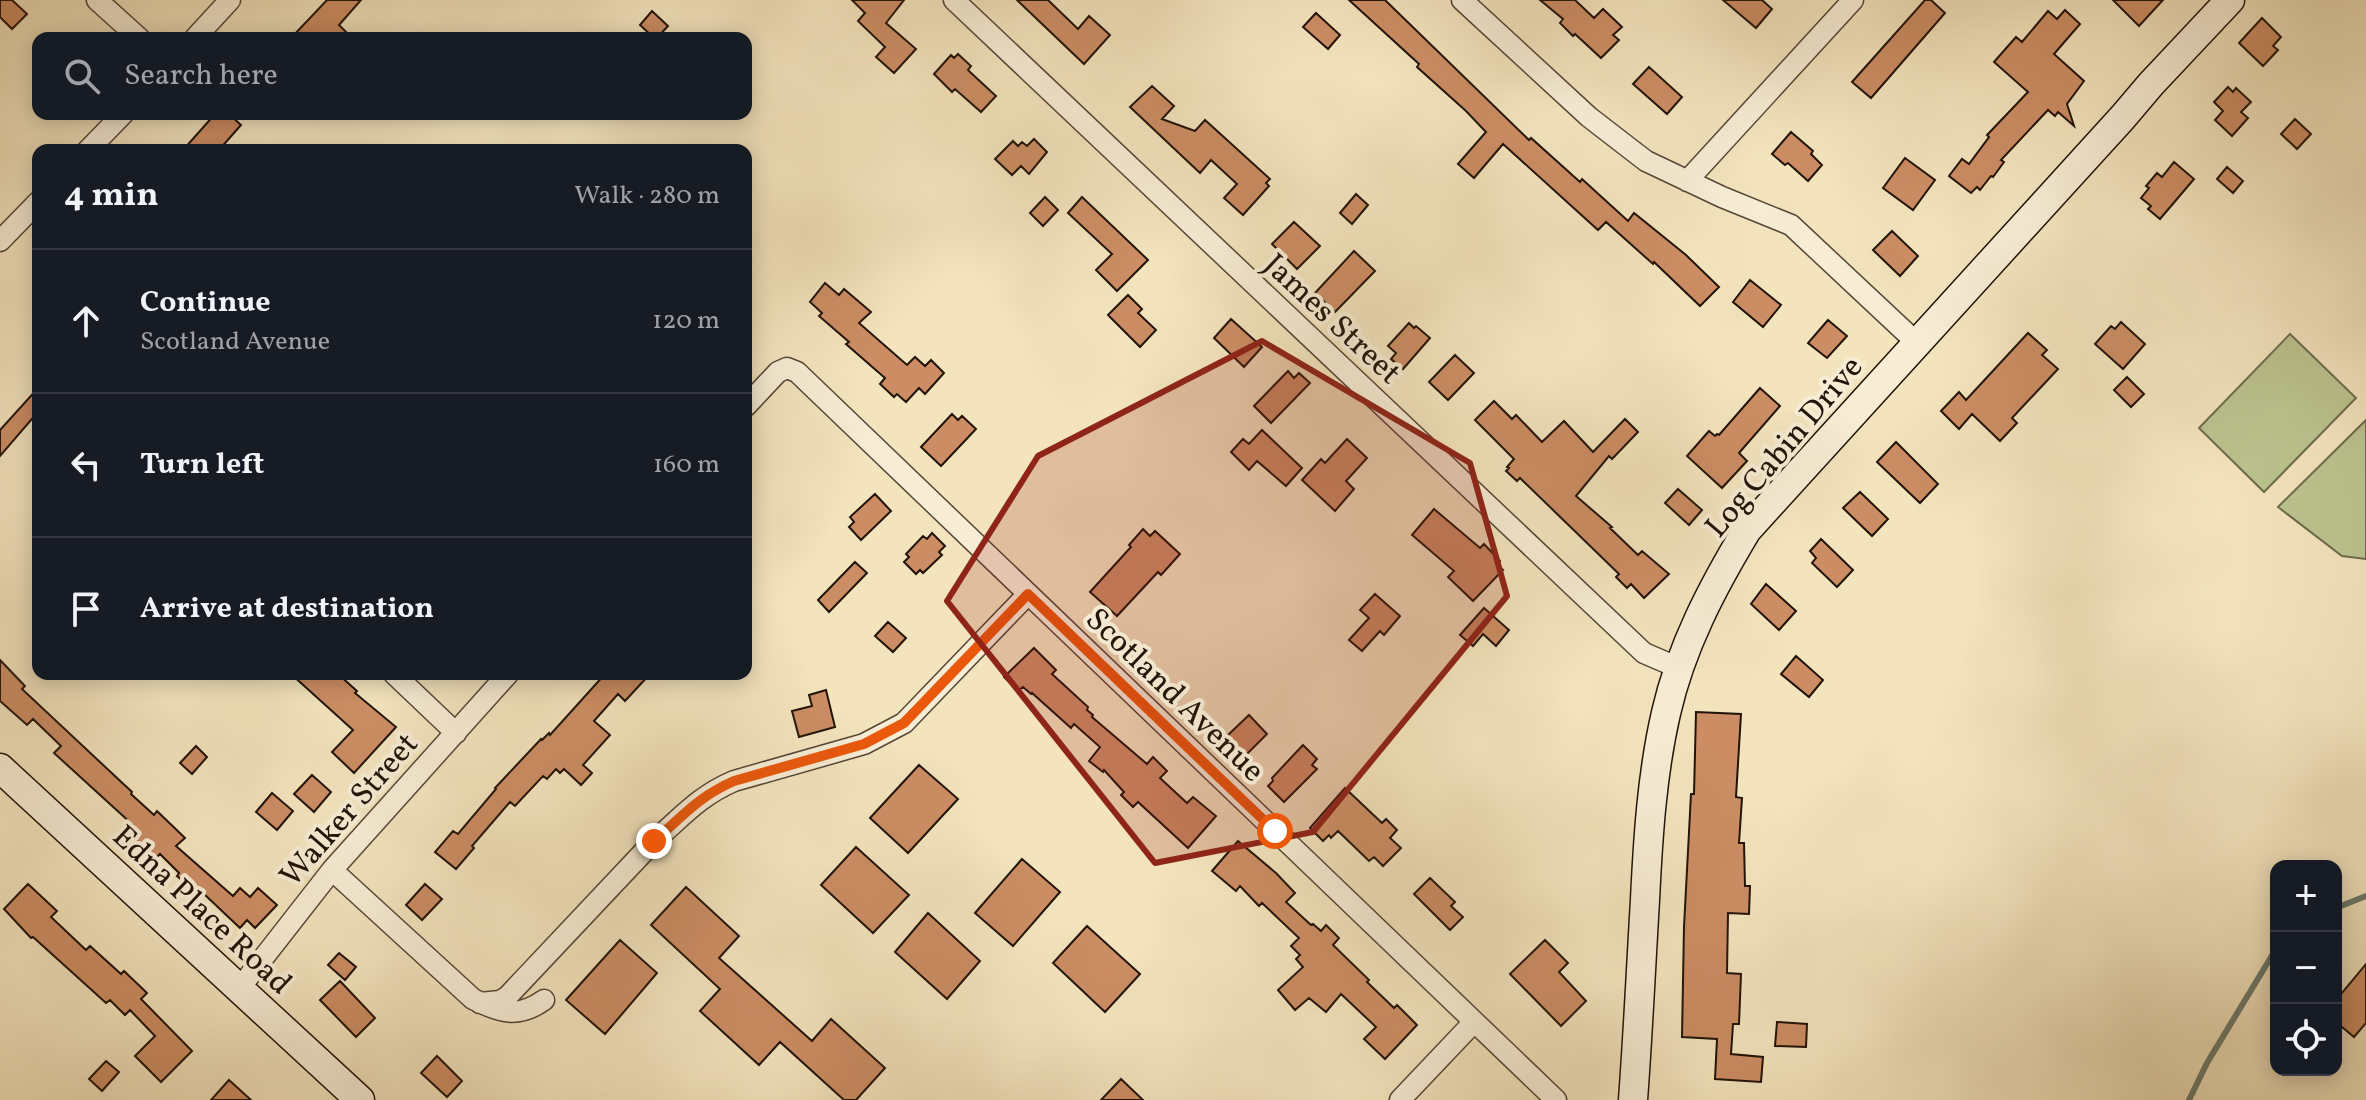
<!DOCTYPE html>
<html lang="en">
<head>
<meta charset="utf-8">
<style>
	body { margin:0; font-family:Vollkorn,serif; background:#242831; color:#f1f3f6 }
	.controls { position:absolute; right:24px; bottom:24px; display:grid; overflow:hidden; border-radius:16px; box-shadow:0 4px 20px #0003 }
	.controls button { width:72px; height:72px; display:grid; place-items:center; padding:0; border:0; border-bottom:2px solid #363941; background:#171b24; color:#f1f3f6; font:40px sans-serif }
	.stop { position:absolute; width:24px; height:24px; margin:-18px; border:6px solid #ea580c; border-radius:50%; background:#fff }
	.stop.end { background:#ea580c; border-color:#fff; box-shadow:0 2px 8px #0008 }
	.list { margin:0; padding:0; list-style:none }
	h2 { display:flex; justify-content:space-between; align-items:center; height:104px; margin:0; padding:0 32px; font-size:34px }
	h2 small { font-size:26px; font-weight:400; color:#9ea1a6 }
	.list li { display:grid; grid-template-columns:52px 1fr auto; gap:24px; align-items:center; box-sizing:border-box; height:144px; padding:0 32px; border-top:2px solid #363941 }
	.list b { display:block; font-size:30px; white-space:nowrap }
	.list p { margin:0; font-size:26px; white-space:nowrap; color:#9ea1a6 }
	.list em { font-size:26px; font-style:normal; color:#9ea1a6 }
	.icon { flex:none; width:44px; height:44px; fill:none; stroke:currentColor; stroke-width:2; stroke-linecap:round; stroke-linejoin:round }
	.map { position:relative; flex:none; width:2366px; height:1100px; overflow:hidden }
	.search { position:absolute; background:#171b24; box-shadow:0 4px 20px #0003; left:32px; top:32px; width:720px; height:88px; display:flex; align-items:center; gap:20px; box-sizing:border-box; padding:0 28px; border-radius:16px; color:#9ea1a6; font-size:30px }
	.panel { position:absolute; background:#171b24; box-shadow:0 4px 20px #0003; left:32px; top:144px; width:720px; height:536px; border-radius:16px }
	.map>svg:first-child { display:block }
	.green { fill:#bcc490; stroke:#6e6c4c; stroke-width:2 }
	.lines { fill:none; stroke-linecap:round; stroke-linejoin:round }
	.stream { stroke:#6a7a6c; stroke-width:6 }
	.building { fill:#cc8d64; stroke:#211308; stroke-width:2 }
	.street-casing { stroke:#564736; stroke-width:23 }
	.secondary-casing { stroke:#211308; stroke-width:31 }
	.street { stroke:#f7edd5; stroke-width:20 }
	.secondary { stroke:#f7edd5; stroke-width:28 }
	.route { stroke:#ea580c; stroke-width:10 }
	.marked { fill:#8f2418; fill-opacity:0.2; stroke:#8f2418; stroke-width:6; stroke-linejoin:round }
	.labels { text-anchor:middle; stroke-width:8; stroke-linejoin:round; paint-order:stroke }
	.street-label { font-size:32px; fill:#211308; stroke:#f7edd5 }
</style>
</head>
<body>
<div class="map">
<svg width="2366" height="1100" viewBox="0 0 2366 1100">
	<rect width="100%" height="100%" fill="#f3e4be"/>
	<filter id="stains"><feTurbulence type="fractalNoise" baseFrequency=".0025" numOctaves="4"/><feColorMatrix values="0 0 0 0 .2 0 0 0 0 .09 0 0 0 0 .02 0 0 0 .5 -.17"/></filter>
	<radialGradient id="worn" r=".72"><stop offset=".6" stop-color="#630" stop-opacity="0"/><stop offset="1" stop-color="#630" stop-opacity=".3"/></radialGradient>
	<path class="green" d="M2290,334L2356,398L2264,492L2199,428Z
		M2366,420V559L2342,556L2278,507Z"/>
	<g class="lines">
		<path class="stream" d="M2336,908L2366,896
			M2189,1100L2207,1063L2276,949"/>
	</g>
	<path class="building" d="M0,0H12L27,14L12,29L0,17Z
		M327,0H361L339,25L352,38H291Z
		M852,0H904L886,23L916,49L894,73L876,57L885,47L858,21L865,13Z
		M1017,0H1048L1078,29L1089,16L1110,35L1084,64Z
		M1349,0H1385L1529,140L1531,138L1580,182L1582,179L1628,221L1634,213L1686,255L1719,287L1700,306L1654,262L1653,264L1606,222L1598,230L1503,144L1474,178L1458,164L1486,132L1466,111L1417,67L1419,64Z
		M1540,0H1575L1594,18L1603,9L1622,27L1613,35L1619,40L1601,58L1575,34L1573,36L1560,23L1563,19Z
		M1723,0H1762L1772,9L1756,28Z
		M1925,0H1931L1945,13L1871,98L1852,82Z
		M2113,0H2163L2139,26Z
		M2065,10L2080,24L2054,54L2084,81L2067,104L2074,126L2058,112L2055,116L2048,110L2001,160L2004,162L1993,177L1991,176L1980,190L1977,187L1971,193L1949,176L1962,159L1969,164L1989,137L1987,135L2028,92L1994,62L2016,37L2022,42L2048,11L2057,19Z
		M652,11L668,26L657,38H654L640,25Z
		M1316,13L1340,35L1328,49L1303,27Z
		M2262,18L2281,37L2273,46L2278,50L2263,66L2239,43Z
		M958,54L971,66L968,70L970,72L996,96L981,112L955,89L952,92L934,74L951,55L954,58Z
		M1649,67L1682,97L1667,114L1633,84Z
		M1152,86L1174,106L1162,119L1195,131L1205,120L1270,179L1266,183L1269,186L1243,215L1224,198L1237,184L1211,160L1200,173L1130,107Z
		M2228,87L2233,92L2236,88L2251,102L2241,112L2248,118L2232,136L2215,120L2223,111L2214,102Z
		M215,114H229L241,125L219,150H183Z
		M2295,119L2311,134L2297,149L2281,134Z
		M1791,132L1813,151L1811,154L1822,165L1808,181L1788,163L1785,165L1772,154Z
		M1034,139L1047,152L1029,174L1021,166L1012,175L995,159L1013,141L1018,146L1022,142L1027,146Z
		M1905,158L1935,180L1913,210L1883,188Z
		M2174,162L2194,179L2160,219L2148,209L2151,206L2141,198L2149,188L2146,186L2157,173L2162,177Z
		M2227,167L2243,181L2233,193L2217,179Z
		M1356,194L1368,205L1352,224L1340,213Z
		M1045,197L1058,210L1043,226L1030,213Z
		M1082,197L1148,260L1117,291L1096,270L1112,254L1068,213Z
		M1294,222L1320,246L1297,269L1272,244Z
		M1892,231L1918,256L1900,276L1873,250Z
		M1354,251L1375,271L1335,312L1315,293Z
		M1750,280L1781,305L1763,327L1733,302Z
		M825,283L839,295L844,289L871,312L859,323L907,365L915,357L925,366L931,360L944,373L925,394L919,388L906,402L897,394L894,397L880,384L885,378L846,344L849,342L819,316L822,313L810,302Z
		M1128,295L1142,309L1138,313L1156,330L1140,347L1108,315Z
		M1231,319L1262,347L1244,367L1214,338Z
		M1828,320L1847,336L1827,358L1808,343Z
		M2121,322L2145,344L2123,369L2095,344L2111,326L2115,329Z
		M1409,323L1414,328L1416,326L1430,338L1403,369L1391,359L1396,353L1388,346Z
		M2028,333L2047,350L2042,355L2058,369L2012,418L2017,423L2000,441L1972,414L1959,429L1941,411L1959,392L1966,400Z
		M1455,355L1474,373L1448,400L1429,382Z
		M1288,371L1294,378L1299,373L1310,383L1271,423L1254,406Z
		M2127,377L2144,394L2131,407L2114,390Z
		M38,388V412L0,456V430Z
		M1760,388L1780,406L1739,453L1747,461L1722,488L1687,456L1709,431L1715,436L1717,434L1719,435Z
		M1494,401L1512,419L1516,415L1542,442L1564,421L1593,452L1625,419L1638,432L1612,459L1609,456L1576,496L1612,527L1610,528L1638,555L1642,551L1669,574L1644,598L1631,584L1627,588L1616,577L1619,574L1520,478L1517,481L1506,471L1509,468L1507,467L1514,459L1475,420Z
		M952,414L958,420L962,416L976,429L941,466L921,447Z
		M1262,430L1302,468L1286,486L1257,461L1249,470L1231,452L1243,439L1249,444Z
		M1347,439L1367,458L1346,481L1354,489L1335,511L1302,480L1321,459L1325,463Z
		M1896,442L1938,484L1920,503L1877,462Z
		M1678,489L1702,510L1689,525L1665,503Z
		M1860,492L1888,519L1872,536L1843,508Z
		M875,494L891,511L861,540L849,527L854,522L850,517Z
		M1434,509L1480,548L1484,544L1500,561L1497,564L1503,570L1473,601L1448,577L1454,571L1412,535Z
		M1143,529L1150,536L1155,531L1180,554L1161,575L1158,572L1117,616L1090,592L1131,547L1129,545Z
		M932,533L945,546L939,552L942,555L923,573L920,570L916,574L904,562L909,557L906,554L923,536L927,539Z
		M1821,539L1853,570L1837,587L1812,563L1816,558L1810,551Z
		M855,562L867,573L829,612L818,600Z
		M1766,584L1796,611L1779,630L1751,604Z
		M1375,594L1400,616L1384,635L1380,631L1362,651L1349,640L1369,618L1360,610Z
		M1484,608L1509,630L1496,646L1483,634L1473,646L1460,635Z
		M888,622L906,638L893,652L875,636Z
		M1034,648L1056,670L1052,674L1088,707L1087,710L1093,715L1092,717L1147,764L1153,757L1167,771L1160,778L1187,803L1193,797L1216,816L1188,848L1138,802L1133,807L1121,795L1124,792L1104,770L1103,772L1089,761L1100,747L1074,724L1071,728L1032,693L1031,694L1023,687L1018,691L1004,677Z
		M1796,656L1823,680L1809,697L1781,674Z
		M0,660L25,686L22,689L132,792L131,794L154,815L157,811L185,838L176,846L233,896L240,888L250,897L258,888L277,905L255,928L247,920L240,928L203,893L201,896L177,876L179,873L160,854L155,859L127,831L133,825L54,753L61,746L33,719L27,725L0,701Z
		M291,674H338L357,691L355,693L396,727L354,773L332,752L353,730Z
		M605,674H650L625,701L618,694L594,721L610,735L583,765L592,773L581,785L564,769L560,773L556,769L547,779L543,776L515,806L510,802L472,846L474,848L456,869L435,852L453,831L458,834L496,789L495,788L541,739L542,740L549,733L550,735Z
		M826,690L835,727L799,737L792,711L812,706L809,695Z
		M1696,712L1741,714L1736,797L1742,798L1739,843H1744L1745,886H1750L1749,914L1728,913L1727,973L1741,974L1739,1024H1733L1731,1054L1763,1057L1761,1082L1715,1079L1717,1039L1682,1037L1684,927L1691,794H1694Z
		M1249,715L1267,734L1246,755L1244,752L1238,758L1224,744L1229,739L1227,736Z
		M1303,745L1317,759L1312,765L1317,769L1284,802L1268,786L1273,781L1272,778Z
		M196,746L207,757L192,774L180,763Z
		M919,765L958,799L908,853L870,818Z
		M312,775L331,792L314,812L294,794Z
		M1345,788L1382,823L1386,819L1397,830L1390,838L1401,848L1383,866L1374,857L1369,861L1338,831L1331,838L1329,835L1323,841L1310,828Z
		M272,793L293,811L277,830L256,812Z
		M1238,841L1276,873L1295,893L1286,902L1311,925L1313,924L1321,931L1326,925L1339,938L1333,945L1369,980L1367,982L1394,1008L1397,1005L1417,1025L1385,1059L1364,1039L1376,1027L1341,994L1326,1012L1309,998L1295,1010L1278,990L1303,967L1296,959L1300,955L1291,946L1299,938L1262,903L1259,906L1240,886L1236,891L1212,871Z
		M856,847L909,895L873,933L821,885Z
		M1022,859L1060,892L1013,946L975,913Z
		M1430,878L1455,902L1451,906L1463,917L1450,930L1414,894Z
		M28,884L57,911L51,917L86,950L90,946L121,974L124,971L147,993L141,999L192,1051L161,1082L135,1056L155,1036L130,1010L125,1015L110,1000L106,1003L33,937L31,938L4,909Z
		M425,884L442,899L422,920L406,905Z
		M686,887L739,936L719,958L812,1041L831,1019L885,1068L856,1100H844L780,1042L759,1065L700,1011L720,989L651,925Z
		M928,913L980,961L947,999L895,952Z
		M1087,926L1140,974L1105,1012L1053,963Z
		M620,940L657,973L605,1034L566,1000Z
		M1545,940L1568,963L1559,972L1586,1001L1561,1026L1510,974Z
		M339,953L356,967L345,980L328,965Z
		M2366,964V1023L2354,1037L2336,1022V1000Z
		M340,981L375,1018L356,1037L320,1000Z
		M1777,1022L1807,1024L1806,1047L1775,1046Z
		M437,1056L462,1081L447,1097L421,1073Z
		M106,1061L119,1072L102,1091L89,1079Z
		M1121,1079L1143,1100H1101Z
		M229,1080L251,1100H211Z"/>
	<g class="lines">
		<defs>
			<path id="street" d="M97,0L139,38
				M954,0L1644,653L1679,668
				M1462,0L1589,117L1646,161L1722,197L1791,225L1917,343
				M195,38L230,0
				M88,150L123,114
				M1687,181L1853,0
				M0,241L38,202
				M746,406L778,372L787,368L797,372L1556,1100
				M394,674L456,733
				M332,870L473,999C499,1012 518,1019 544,1000
				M239,989L332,870L508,674
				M480,1003L500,1001L507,997L654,841C682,817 699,796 734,781L864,744L904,723L1028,594
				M1400,1100L1473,1023"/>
			<path id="secondary" d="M0,768L360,1100
				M1633,1100C1638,1033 1641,967 1645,900C1648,837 1652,774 1666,713C1681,647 1712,588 1747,530L2123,117L2151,84L2230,0"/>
		</defs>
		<use href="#street" class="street-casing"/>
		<use href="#secondary" class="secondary-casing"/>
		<use href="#street" class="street"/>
		<use href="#secondary" class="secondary"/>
	</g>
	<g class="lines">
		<path class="route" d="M654,841C682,817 699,796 734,781L864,744L904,723L1028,594L1275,831"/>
	</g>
	<path class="marked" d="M1262,341L1470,463L1507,596L1313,832L1155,863L947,601L1038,456Z"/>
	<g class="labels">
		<g class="street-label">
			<text transform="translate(1333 318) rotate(43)" y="11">James Street</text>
			<text transform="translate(1783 446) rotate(-50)" y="11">Log Cabin Drive</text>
			<text transform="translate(1176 694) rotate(44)" y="11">Scotland Avenue</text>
			<text transform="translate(348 809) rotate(-49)" y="11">Walker Street</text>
			<text transform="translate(203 909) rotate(43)" y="11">Edna Place Road</text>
		</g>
	</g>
	<rect width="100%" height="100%" filter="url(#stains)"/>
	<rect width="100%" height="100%" fill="url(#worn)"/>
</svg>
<div class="controls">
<button>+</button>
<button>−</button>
<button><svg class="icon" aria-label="locate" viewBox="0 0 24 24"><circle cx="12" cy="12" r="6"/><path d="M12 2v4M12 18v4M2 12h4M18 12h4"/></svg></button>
</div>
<div class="stop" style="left:1275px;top:831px"></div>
<div class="stop end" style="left:654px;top:841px"></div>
<div class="search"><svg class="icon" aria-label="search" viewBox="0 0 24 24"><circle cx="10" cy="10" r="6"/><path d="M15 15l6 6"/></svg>Search here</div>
<section class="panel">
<h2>4 min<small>Walk · 280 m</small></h2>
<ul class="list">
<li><svg class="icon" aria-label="ahead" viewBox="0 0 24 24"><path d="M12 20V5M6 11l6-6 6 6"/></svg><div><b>Continue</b><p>Scotland Avenue</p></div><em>120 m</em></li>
<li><svg class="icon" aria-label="left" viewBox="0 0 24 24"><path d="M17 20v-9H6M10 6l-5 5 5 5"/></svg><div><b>Turn left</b></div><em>160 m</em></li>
<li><svg class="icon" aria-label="arrive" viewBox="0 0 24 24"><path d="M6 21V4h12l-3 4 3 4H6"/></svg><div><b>Arrive at destination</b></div></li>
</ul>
</section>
</div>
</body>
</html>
